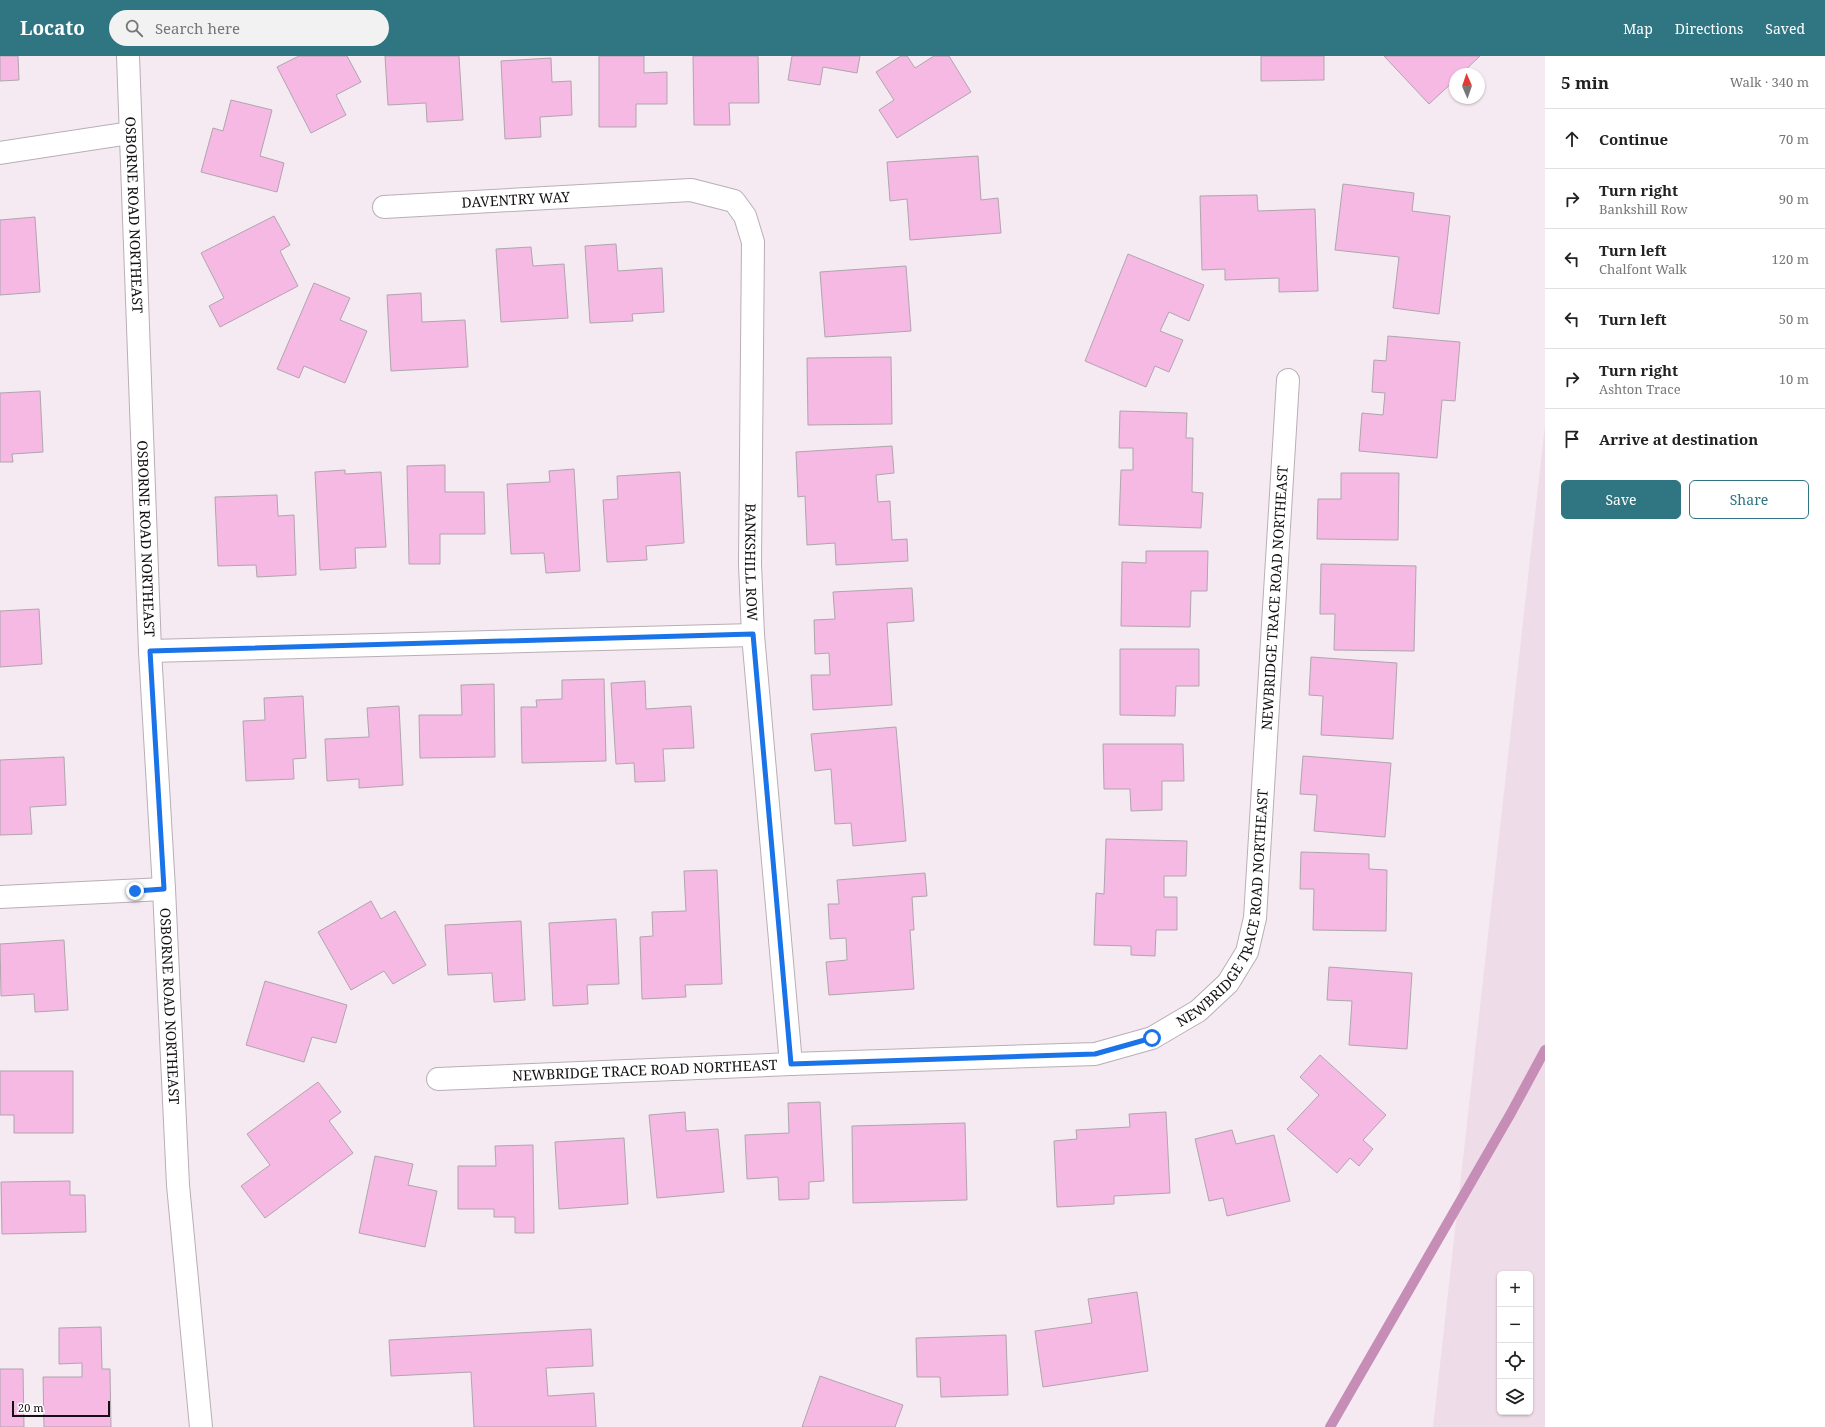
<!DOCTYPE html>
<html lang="en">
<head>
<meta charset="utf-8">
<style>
	body { margin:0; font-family:"Noto Serif",serif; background:#f2f2f2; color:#222 }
	.controls { position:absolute; right:12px; bottom:12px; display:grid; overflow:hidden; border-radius:6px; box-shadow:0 1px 3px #0004 }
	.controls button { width:36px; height:36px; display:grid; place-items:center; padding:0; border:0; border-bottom:1px solid #e0e0e0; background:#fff; color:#222; font:20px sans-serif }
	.compass { position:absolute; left:1449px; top:12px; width:36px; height:36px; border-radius:50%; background:#fff; box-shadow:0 1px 3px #0004; rotate:358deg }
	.scale { position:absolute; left:12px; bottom:10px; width:98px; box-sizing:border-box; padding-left:4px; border:2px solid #130f12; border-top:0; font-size:11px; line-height:14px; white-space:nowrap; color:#130f12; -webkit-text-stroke:3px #fff; paint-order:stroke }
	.stop { position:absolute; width:12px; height:12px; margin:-9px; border:3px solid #1a73e8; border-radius:50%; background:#fff }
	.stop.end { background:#1a73e8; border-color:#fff; box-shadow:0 1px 4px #0008 }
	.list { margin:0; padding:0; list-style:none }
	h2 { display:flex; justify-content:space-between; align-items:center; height:52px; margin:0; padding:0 16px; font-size:17px }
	h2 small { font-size:13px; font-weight:400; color:#767676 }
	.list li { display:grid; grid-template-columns:26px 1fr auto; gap:12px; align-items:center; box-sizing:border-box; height:60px; padding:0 16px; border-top:1px solid #e0e0e0 }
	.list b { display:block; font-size:15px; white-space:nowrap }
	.list p { margin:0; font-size:13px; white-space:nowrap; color:#767676 }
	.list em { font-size:13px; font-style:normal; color:#767676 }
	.actions { display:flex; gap:8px; padding:12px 16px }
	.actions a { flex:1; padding:9px 0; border:1px solid #2f7582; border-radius:6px; text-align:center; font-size:14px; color:#2f7582 }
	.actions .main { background:#2f7582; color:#fff }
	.icon { flex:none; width:22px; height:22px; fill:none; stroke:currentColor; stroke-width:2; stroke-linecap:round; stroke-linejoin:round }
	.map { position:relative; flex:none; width:1545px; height:1371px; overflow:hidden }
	header { display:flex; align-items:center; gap:24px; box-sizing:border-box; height:56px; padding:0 20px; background:#2f7582; color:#fff }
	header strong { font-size:19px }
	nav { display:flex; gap:22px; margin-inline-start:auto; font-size:14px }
	.search { width:280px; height:36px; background:#f2f2f2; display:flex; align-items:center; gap:10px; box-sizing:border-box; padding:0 14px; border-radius:22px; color:#767676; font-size:15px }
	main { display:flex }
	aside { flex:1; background:#fff }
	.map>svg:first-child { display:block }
	.built { fill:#efdce9; fill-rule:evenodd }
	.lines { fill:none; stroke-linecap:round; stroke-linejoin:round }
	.stream { stroke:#c68db7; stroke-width:10 }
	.building { fill:#f5b9e4; stroke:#b0a5ad }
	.minor-casing { stroke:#b9aeb5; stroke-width:24 }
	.minor { stroke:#fff; stroke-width:22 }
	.route { stroke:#1a73e8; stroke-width:5 }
	.labels { text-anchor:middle; stroke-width:3; stroke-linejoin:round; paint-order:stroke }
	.street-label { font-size:14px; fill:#130f12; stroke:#fff }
</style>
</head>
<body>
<header>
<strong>Locato</strong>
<div class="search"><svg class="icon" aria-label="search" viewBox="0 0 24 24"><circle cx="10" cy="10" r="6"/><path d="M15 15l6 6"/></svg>Search here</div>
<nav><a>Map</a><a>Directions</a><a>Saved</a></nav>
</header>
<main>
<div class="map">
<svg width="1545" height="1371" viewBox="0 0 1545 1371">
	<rect width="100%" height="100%" fill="#f6eaf2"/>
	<path class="built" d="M1545,369V1371H1433ZM1500,1218H1530V1356H1500Z"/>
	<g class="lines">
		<path class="stream" d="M1330,1371L1511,1057L1545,994"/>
	</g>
	<path class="building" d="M0,0H18L19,24L0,25Z
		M299,0H347L361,26L336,39L346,59L311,77L277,11Z
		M385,0H459L463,64L427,66L426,47L388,49Z
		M599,0H644V17L667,16V48H636V71H599Z
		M693,0H758L759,47H729L730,69H694Z
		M792,0H860L857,17L823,11L820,29L788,24Z
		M901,0H907L915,12L934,0H949L971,36L897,82L879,54L894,44L876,16Z
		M1261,0H1324V24L1261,25Z
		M1384,0H1480L1461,18H1455V24L1429,48Z
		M551,2L552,26L571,25L572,59L540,61L541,81L505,83L501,5Z
		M231,44L272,54L260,100L284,107L277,136L201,116L213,72L223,75Z
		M978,100L981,144L998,142L1001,177L910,184L907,143L890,145L887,106Z
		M1343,128L1414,137L1412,155L1450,160L1439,258L1393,252L1399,201L1335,194Z
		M1257,139L1258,155L1315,153L1318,235L1279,236V222L1225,224V213L1202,214L1200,140Z
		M274,160L290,189L280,195L298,230L220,271L209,250L224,242L201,197Z
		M35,161L40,236L0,239V164Z
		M616,188L618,215L662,212L664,256L632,258L633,265L590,267L585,190Z
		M531,191L533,210L564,208L568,262L501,266L496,193Z
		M1128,198L1204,229L1189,265L1169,256L1160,275L1183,284L1169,316L1155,310L1146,331L1085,305Z
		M906,210L911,275L825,281L820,216Z
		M314,227L350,242L340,264L367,275L345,327L304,310L299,322L277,313Z
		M421,237L422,266L465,264L468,311L391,315L387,239Z
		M1388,280L1460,286L1455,345L1442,344L1437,402L1359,395L1362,357L1383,359L1385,337L1372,336L1374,304L1386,305Z
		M891,301L892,368L808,369L807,302Z
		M40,335L43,396L12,398L13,406H0V337Z
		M1120,355L1187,357L1186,382H1193L1192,436L1203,437L1201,472L1119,469L1121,414H1133V392H1119Z
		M892,390L894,417L876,419L878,446L890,445L892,484L907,483L908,505L836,509L835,487L807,489L805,440L798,441L796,396Z
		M445,409V436H484L485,478H440V508H409L407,410Z
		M574,413L580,515L546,517L544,497L511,498L507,428L550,426L549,415Z
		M345,414V418L381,416L386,491L355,492L356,512L320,514L315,416Z
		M680,416L684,487L646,490L647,504L607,506L603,444L618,443L617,420Z
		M1341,417H1399L1398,484L1317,483L1318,443H1341Z
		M277,439L278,460L294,459L296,519L257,521L256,509L218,510L215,441Z
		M1146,495H1208L1207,535H1191L1190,571L1121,570L1122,506L1146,507Z
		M1321,508L1416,510L1414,595L1334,594L1335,558H1320Z
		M912,532L914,565L887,567L892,649L813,654L811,619H830L829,597L815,598L814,564L835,563L833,536Z
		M39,553L42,608L0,611V555Z
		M1120,593H1199V630H1176L1175,660L1120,659Z
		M1311,601L1397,607L1393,683L1321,679L1323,640L1309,639Z
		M604,623L606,705L522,707L521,651H537L536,644L562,643V624Z
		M645,625L646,653L691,650L694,692L663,693L665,725L635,726L634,707L616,708L611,627Z
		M494,628L495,701L420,702L419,659H462L461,629Z
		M303,640L306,702L293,703L294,723L246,725L243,665L265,664L264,642Z
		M399,650L403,729L359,732V723L327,725L325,683L369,681L367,652Z
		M896,671L906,785L853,790L851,767L835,768L831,713L815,715L811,678Z
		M1103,688H1183L1184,725H1162V754L1131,755L1130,733H1104Z
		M1303,700L1391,707L1385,781L1314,775L1317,739L1300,738Z
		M64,701L66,749L30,751L32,778L0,779V704Z
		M1106,783L1187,785L1186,820H1164V841H1177V874H1156L1155,900L1131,899V890L1094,889L1096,837L1104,838Z
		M1301,796L1369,798V813L1387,814L1386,875L1313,874L1314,833H1300Z
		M717,814L722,928L685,929L686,941L642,943L640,881L653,880L652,856L686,855L684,815Z
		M925,817L927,840L912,841L914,874H910L914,933L829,939L826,906L847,904L846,882L830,883L828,848H839L837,824Z
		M371,845L381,863L395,855L426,909L393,928L384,915L351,934L318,876Z
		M616,863L619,928L587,929L588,948L553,950L549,867Z
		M521,865L525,944L494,946L492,917L448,919L445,869Z
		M64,884L68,954L35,956L34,938L1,940L0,888Z
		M1329,911L1412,917L1407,993L1349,989L1352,945L1327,944Z
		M265,925L347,949L336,987L312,981L304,1006L246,989Z
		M1320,999L1386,1059L1363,1084L1373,1093L1359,1110L1350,1102L1337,1117L1287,1073L1319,1039L1300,1021Z
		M0,1015H73V1077H14V1059H0Z
		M318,1026L341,1056L329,1065L353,1097L265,1162L241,1130L270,1109L247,1078Z
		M820,1046L824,1125L809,1126V1143L779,1144L778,1121L747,1123L745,1079L789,1077L788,1047Z
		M685,1056L686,1075L718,1073L724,1136L657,1142L649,1059Z
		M1166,1056L1170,1137L1114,1140V1148L1057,1151L1054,1085L1077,1083L1076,1074L1130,1071L1129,1058Z
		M965,1067L967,1144L853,1147L852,1070Z
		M1232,1074L1236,1088L1274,1079L1290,1145L1227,1160L1223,1142L1209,1145L1195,1083Z
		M624,1082L628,1148L559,1153L555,1086Z
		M533,1089L534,1177H515V1161H494V1153H458V1110H496L495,1090Z
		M375,1100L413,1108L408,1129L437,1135L425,1191L359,1177Z
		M70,1125V1139H85L86,1176L2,1178L1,1126Z
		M1137,1236L1148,1315L1043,1331L1035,1275L1092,1267L1088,1243Z
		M101,1271L102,1313H110L111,1371H44L43,1321H82V1307L59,1308V1272Z
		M591,1273L593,1310L546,1312L548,1340L594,1337L596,1371H474L471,1316L391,1320L389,1284Z
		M1006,1279L1008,1339L941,1341L940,1321H917L916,1282Z
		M0,1313H23L24,1371H0Z
		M820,1320L903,1349L895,1371H802Z"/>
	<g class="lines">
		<defs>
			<g id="minor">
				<path id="s1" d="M128,0L150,595L164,833L178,1129L201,1371"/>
				<path d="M0,97L130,77"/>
				<path id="s2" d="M384,151L691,134L734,145L745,160L753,186L750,508L753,579L791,1008"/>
				<path d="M150,595L753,579"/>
				<path d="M0,841L164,833"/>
				<path id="s3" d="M438,1023L791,1008L1095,998L1152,982L1198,955L1228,927L1247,896L1255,862L1288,324"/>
			</g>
		</defs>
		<use href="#minor" class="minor-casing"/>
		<use href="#minor" class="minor"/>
	</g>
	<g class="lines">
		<path class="route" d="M135,835L164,833L150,595L753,578L791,1008L1095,998L1152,982"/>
	</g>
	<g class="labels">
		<g class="street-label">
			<text dy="5" stroke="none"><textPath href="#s2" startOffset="132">DAVENTRY WAY</textPath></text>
			<text dy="5" stroke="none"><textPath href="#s1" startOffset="159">OSBORNE ROAD NORTHEAST</textPath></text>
			<text dy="5" stroke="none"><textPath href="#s1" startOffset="483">OSBORNE ROAD NORTHEAST</textPath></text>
			<text dy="5" stroke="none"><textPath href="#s2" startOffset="718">BANKSHILL ROW</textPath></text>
			<text dy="5" stroke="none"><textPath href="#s3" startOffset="1203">NEWBRIDGE TRACE ROAD NORTHEAST</textPath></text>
			<text dy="5" stroke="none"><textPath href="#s3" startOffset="879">NEWBRIDGE TRACE ROAD NORTHEAST</textPath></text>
			<text dy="5" stroke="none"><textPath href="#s1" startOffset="951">OSBORNE ROAD NORTHEAST</textPath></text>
			<text dy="5" stroke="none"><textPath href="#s3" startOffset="207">NEWBRIDGE TRACE ROAD NORTHEAST</textPath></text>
		</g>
	</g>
</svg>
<div class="controls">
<button>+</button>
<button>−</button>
<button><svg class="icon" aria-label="locate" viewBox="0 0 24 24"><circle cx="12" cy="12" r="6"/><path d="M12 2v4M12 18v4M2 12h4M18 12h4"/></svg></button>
<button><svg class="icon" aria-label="layers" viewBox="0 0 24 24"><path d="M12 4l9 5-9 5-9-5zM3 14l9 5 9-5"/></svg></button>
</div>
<svg class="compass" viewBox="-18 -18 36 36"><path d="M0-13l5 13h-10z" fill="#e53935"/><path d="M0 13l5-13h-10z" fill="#767676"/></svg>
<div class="scale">20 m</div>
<div class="stop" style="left:1152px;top:982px"></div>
<div class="stop end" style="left:135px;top:835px"></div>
</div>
<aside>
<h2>5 min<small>Walk · 340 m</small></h2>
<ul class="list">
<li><svg class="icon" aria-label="ahead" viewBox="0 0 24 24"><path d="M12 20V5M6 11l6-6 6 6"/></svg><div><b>Continue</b></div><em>70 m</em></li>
<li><svg class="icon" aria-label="right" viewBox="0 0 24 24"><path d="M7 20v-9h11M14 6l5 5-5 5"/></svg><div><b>Turn right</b><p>Bankshill Row</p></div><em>90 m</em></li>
<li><svg class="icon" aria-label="left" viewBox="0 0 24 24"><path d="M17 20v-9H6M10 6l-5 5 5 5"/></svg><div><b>Turn left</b><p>Chalfont Walk</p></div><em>120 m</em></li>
<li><svg class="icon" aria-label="left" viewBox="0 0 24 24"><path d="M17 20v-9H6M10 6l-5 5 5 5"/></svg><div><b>Turn left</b></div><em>50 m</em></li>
<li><svg class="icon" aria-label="right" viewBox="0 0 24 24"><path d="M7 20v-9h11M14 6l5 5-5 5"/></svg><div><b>Turn right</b><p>Ashton Trace</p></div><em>10 m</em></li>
<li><svg class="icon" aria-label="arrive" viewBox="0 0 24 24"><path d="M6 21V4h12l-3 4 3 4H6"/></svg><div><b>Arrive at destination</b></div></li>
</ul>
<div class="actions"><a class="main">Save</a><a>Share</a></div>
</aside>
</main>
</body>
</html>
